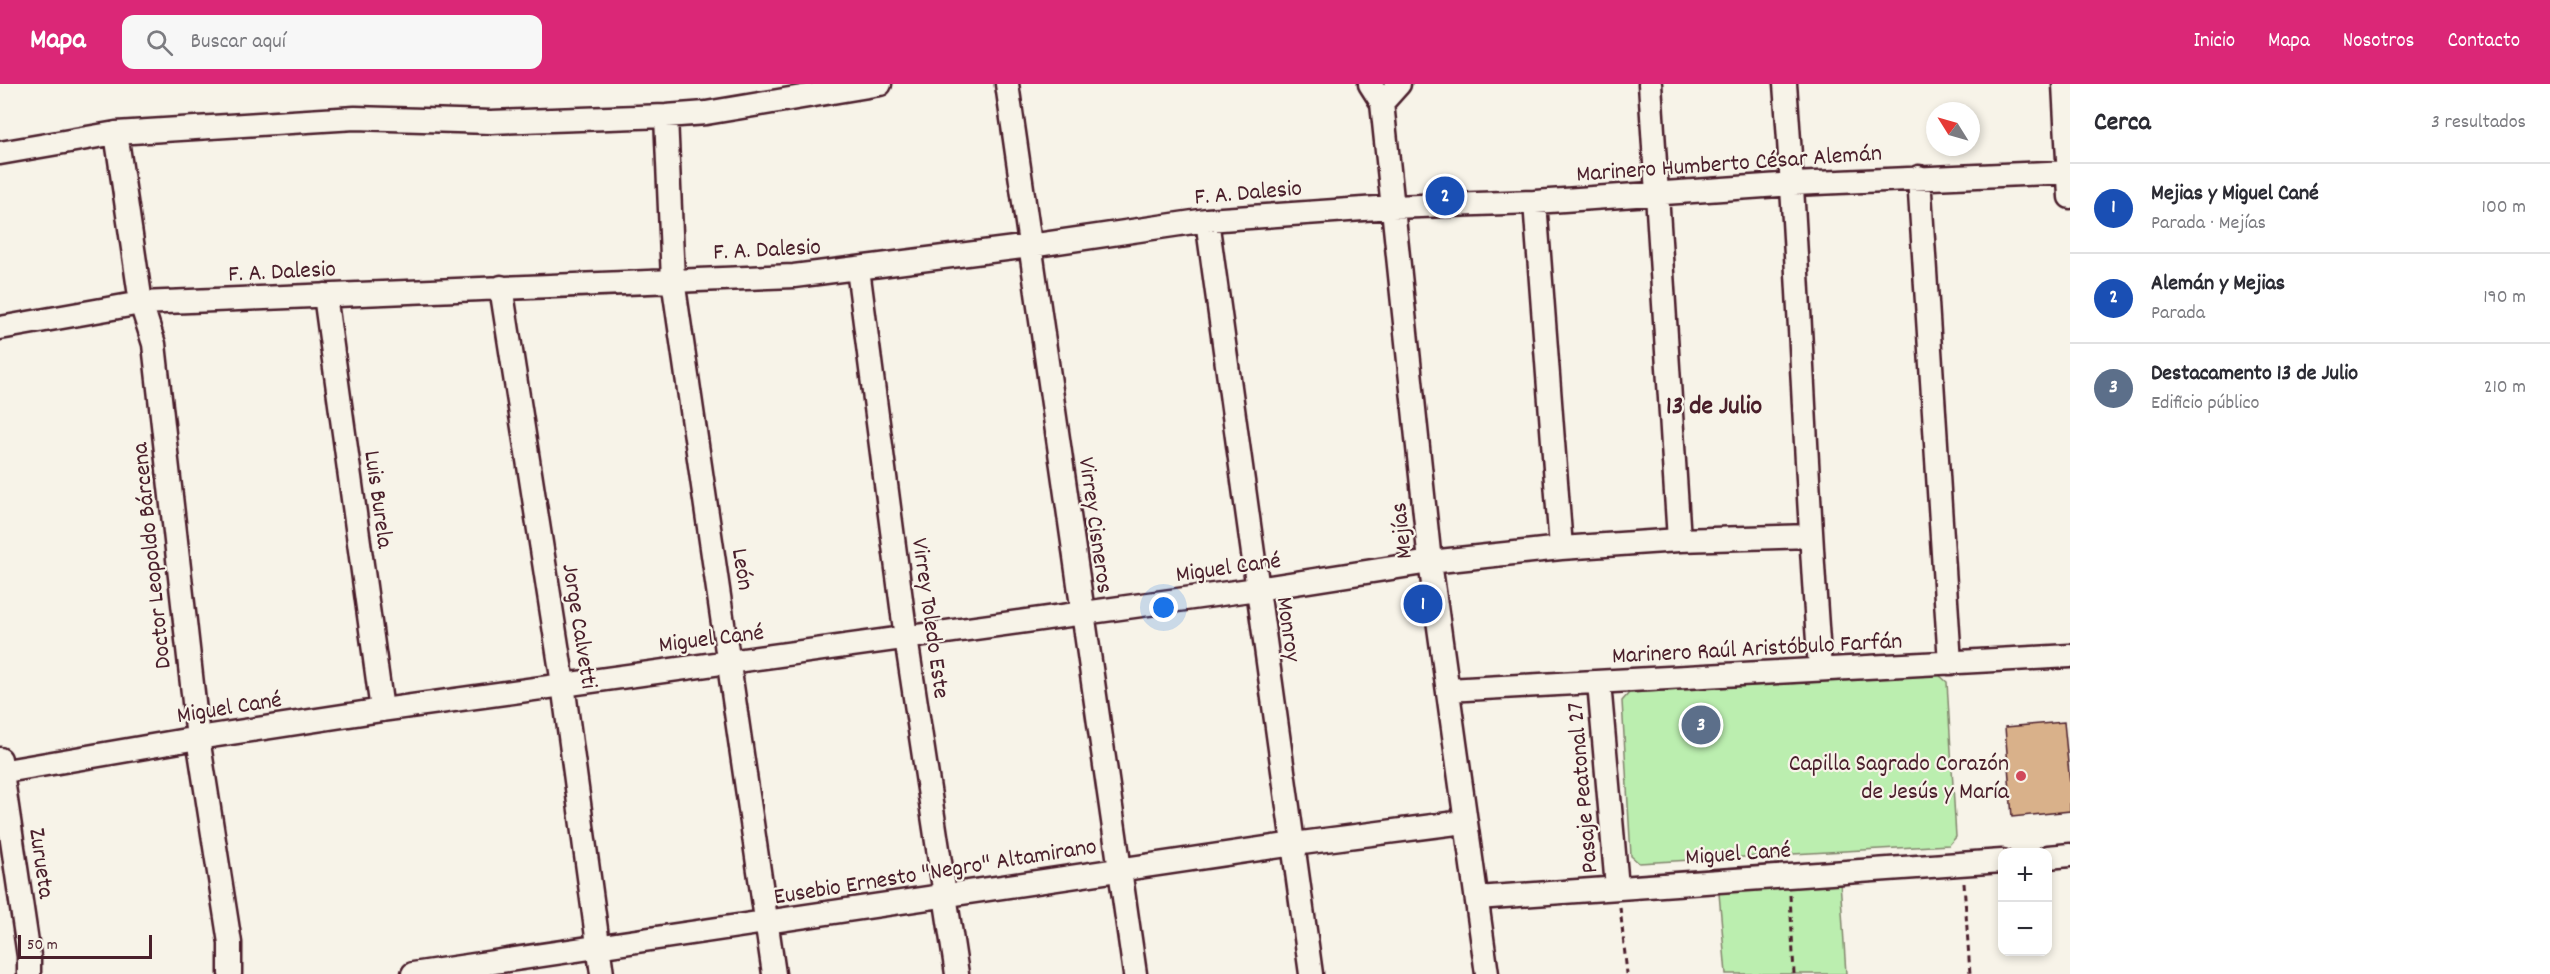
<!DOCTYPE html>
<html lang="es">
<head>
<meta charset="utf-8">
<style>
	body { margin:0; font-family:Dekko,sans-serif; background:#f7f7f7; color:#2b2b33 }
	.controls { position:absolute; right:18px; bottom:18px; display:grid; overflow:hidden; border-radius:12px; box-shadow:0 3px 9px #0003 }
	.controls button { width:54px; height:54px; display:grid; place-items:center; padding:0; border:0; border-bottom:2px solid #e1e1e2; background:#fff; color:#2b2b33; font:30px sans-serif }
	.compass { position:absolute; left:1926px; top:18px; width:54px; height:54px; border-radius:50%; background:#fff; box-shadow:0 3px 9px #0003; rotate:307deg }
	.scale { position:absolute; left:18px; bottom:15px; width:134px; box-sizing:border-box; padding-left:6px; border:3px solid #4a1f2b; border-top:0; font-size:16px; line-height:21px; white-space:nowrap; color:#4a1f2b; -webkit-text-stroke:4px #f7f3e8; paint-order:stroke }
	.you { position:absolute; left:1164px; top:524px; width:21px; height:21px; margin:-15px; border:4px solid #fff; border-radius:50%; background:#1a73e8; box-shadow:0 0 0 9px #1a73e833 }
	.badge { display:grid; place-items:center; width:39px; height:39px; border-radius:50%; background:#db2777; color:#fff; font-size:20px; font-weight:700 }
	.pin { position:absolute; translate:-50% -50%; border:3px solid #fff; box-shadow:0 2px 6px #0006 }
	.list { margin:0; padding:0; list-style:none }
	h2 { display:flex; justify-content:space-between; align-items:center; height:78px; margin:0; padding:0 24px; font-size:26px }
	h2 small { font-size:20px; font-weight:400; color:#7c7c81 }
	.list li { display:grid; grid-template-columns:39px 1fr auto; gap:18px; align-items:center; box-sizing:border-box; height:90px; padding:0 24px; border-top:2px solid #e1e1e2 }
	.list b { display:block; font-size:22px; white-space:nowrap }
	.list p { margin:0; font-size:20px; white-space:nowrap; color:#7c7c81 }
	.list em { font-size:20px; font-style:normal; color:#7c7c81 }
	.icon { flex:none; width:33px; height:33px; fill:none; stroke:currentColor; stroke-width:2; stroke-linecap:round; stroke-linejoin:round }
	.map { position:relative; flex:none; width:2070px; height:890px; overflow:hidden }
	header { display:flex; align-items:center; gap:36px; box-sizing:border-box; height:84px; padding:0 30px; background:#db2777; color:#fff }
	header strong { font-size:28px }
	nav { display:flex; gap:33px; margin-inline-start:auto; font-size:21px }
	.search { width:420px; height:54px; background:#f7f7f7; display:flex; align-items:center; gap:15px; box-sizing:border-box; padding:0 21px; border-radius:12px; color:#7c7c81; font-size:22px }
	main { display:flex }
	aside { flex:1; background:#fff }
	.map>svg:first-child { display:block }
	.green { fill:#bbeeaf; stroke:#82866d; stroke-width:1.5 }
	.building { fill:#d9b18a; stroke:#4a1f2b; stroke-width:1.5 }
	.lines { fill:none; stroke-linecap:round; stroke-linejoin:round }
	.minor-casing { stroke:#4a1f2b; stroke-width:27 }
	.path { stroke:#4a1f2b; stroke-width:3; stroke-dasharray:6 4.5; stroke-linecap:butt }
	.minor { stroke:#f7f3e8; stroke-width:22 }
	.poi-dot { fill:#d1495b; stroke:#f7f3e8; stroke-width:2 }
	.labels { text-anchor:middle; stroke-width:4.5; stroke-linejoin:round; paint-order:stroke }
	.street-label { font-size:24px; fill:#4a1f2b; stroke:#f7f3e8 }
	.poi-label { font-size:24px; fill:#4a1f2b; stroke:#f7f3e8; text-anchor:end }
	.neighbourhood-label { font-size:26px; font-weight:bold; fill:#4a1f2b; stroke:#f7f3e8 }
</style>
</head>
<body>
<header>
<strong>Mapa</strong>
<div class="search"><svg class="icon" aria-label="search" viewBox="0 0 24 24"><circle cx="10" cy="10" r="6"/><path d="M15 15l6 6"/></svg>Buscar aquí</div>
<nav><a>Inicio</a><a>Mapa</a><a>Nosotros</a><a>Contacto</a></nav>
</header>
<main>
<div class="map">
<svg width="2070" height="890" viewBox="0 0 2070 890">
	<rect width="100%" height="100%" fill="#f7f3e8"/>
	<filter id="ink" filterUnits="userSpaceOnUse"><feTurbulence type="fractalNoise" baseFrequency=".0167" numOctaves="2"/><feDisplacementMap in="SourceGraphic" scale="12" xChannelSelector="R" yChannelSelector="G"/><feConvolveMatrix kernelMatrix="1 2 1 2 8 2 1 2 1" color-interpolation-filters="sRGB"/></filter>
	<g filter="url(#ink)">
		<path class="green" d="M1939,591L1947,598L1956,753L1949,761L1639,779L1631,772L1622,617L1629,609Z
			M1840,796L1846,890H1726L1719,809Z"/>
		<path class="building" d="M2064,638L2070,700V727L2012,733L2005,643Z"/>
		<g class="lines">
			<defs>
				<path id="minor" d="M1007,0L1135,890
					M1370,0L1382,19L1430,478L1487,890
					M1650,0L1679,456
					M1785,0C1800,195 1805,390 1820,584
					M2064,0L2070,113
					M1382,19L1399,0
					M666,32L673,196L774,890
					M116,49L141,219L154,260L198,654L230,859V890
					M0,69L116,49L355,34L491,38L666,32L706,29L880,0
					M1919,93L1950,579
					M1535,118L1561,464
					M1207,136L1311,890
					M858,185L906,554L957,890
					M501,203L563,600L602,890
					M325,211L382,626
					M0,244L141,219L794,192L1030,162L1207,136L1392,123L1535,118L1793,100L2070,88
					M1599,599L1617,803
					M1448,606L2070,572
					M0,675L29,872V890
					M0,688L198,654L382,626L1257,505L1430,478L1561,464L1679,456L1810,452
					M2048,773L2070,771
					M1477,814L2002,777
					M413,890L1294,760L1464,738"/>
			</defs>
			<use href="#minor" class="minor-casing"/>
			<path class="path" d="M1964,799L1970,890
				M1790,811L1794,890
				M1620,823L1627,890"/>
			<use href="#minor" class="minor"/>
		</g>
	</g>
	<circle class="poi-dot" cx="2021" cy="692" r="6"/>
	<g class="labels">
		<g class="street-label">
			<text transform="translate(1729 78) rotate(-4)" y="8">Marinero Humberto César Alemán</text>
			<text transform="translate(1248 107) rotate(-5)" y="8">F. A. Dalesio</text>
			<text transform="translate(767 164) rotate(-3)" y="8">F. A. Dalesio</text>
			<text transform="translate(282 186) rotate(-3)" y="8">F. A. Dalesio</text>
			<text transform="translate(380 415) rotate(82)" y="8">Luis Burela</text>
			<text transform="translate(1097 441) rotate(82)" y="8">Virrey Cisneros</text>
			<text transform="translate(1400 447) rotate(-96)" y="8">Mejías</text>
			<text transform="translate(150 472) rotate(-96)" y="8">Doctor Leopoldo Bárcena</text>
			<text transform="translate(1228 482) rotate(-8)" y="8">Miguel Cané</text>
			<text transform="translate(744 485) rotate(81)" y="8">León</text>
			<text transform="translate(932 534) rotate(82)" y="8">Virrey Toledo Este</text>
			<text transform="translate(581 542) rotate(81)" y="8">Jorge Calvetti</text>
			<text transform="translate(1290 545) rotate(82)" y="8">Monroy</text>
			<text transform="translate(711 553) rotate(-7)" y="8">Miguel Cané</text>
			<text transform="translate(1757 563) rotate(-3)" y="8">Marinero Raúl Aristóbulo Farfán</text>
			<text transform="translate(229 622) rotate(-9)" y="8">Miguel Cané</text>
			<text transform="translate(1581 704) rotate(-95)" y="8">Pasaje Peatonal 27</text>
			<text transform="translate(1738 768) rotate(-4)" y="8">Miguel Cané</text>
			<text transform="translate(43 779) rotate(82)" y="8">Zurueta</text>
			<text transform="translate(935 786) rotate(-9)" y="8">Eusebio Ernesto "Negro" Altamirano</text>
		</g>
		<g class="poi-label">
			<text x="2009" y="686">Capilla Sagrado Corazón<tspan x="2009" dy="28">de Jesús y María</tspan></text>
		</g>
		<g class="neighbourhood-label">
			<text x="1714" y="329">13 de Julio</text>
		</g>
	</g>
</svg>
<div class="controls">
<button>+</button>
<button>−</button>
</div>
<svg class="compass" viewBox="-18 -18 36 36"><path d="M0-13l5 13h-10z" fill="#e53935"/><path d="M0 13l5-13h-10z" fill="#7c7c81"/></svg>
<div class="scale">50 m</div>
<div class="you"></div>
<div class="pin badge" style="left:1423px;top:520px;background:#1a4fb4">1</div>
<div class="pin badge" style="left:1445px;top:112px;background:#1a4fb4">2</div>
<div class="pin badge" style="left:1701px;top:641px;background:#5c6f8a">3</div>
</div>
<aside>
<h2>Cerca<small>3 resultados</small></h2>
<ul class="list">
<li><span class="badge" style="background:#1a4fb4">1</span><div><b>Mejias y Miguel Cané</b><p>Parada · Mejías</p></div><em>100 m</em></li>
<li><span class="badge" style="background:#1a4fb4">2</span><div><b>Alemán y Mejias</b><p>Parada</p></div><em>190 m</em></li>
<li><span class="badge" style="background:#5c6f8a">3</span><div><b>Destacamento 13 de Julio</b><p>Edificio público</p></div><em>210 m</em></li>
</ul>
</aside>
</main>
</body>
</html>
